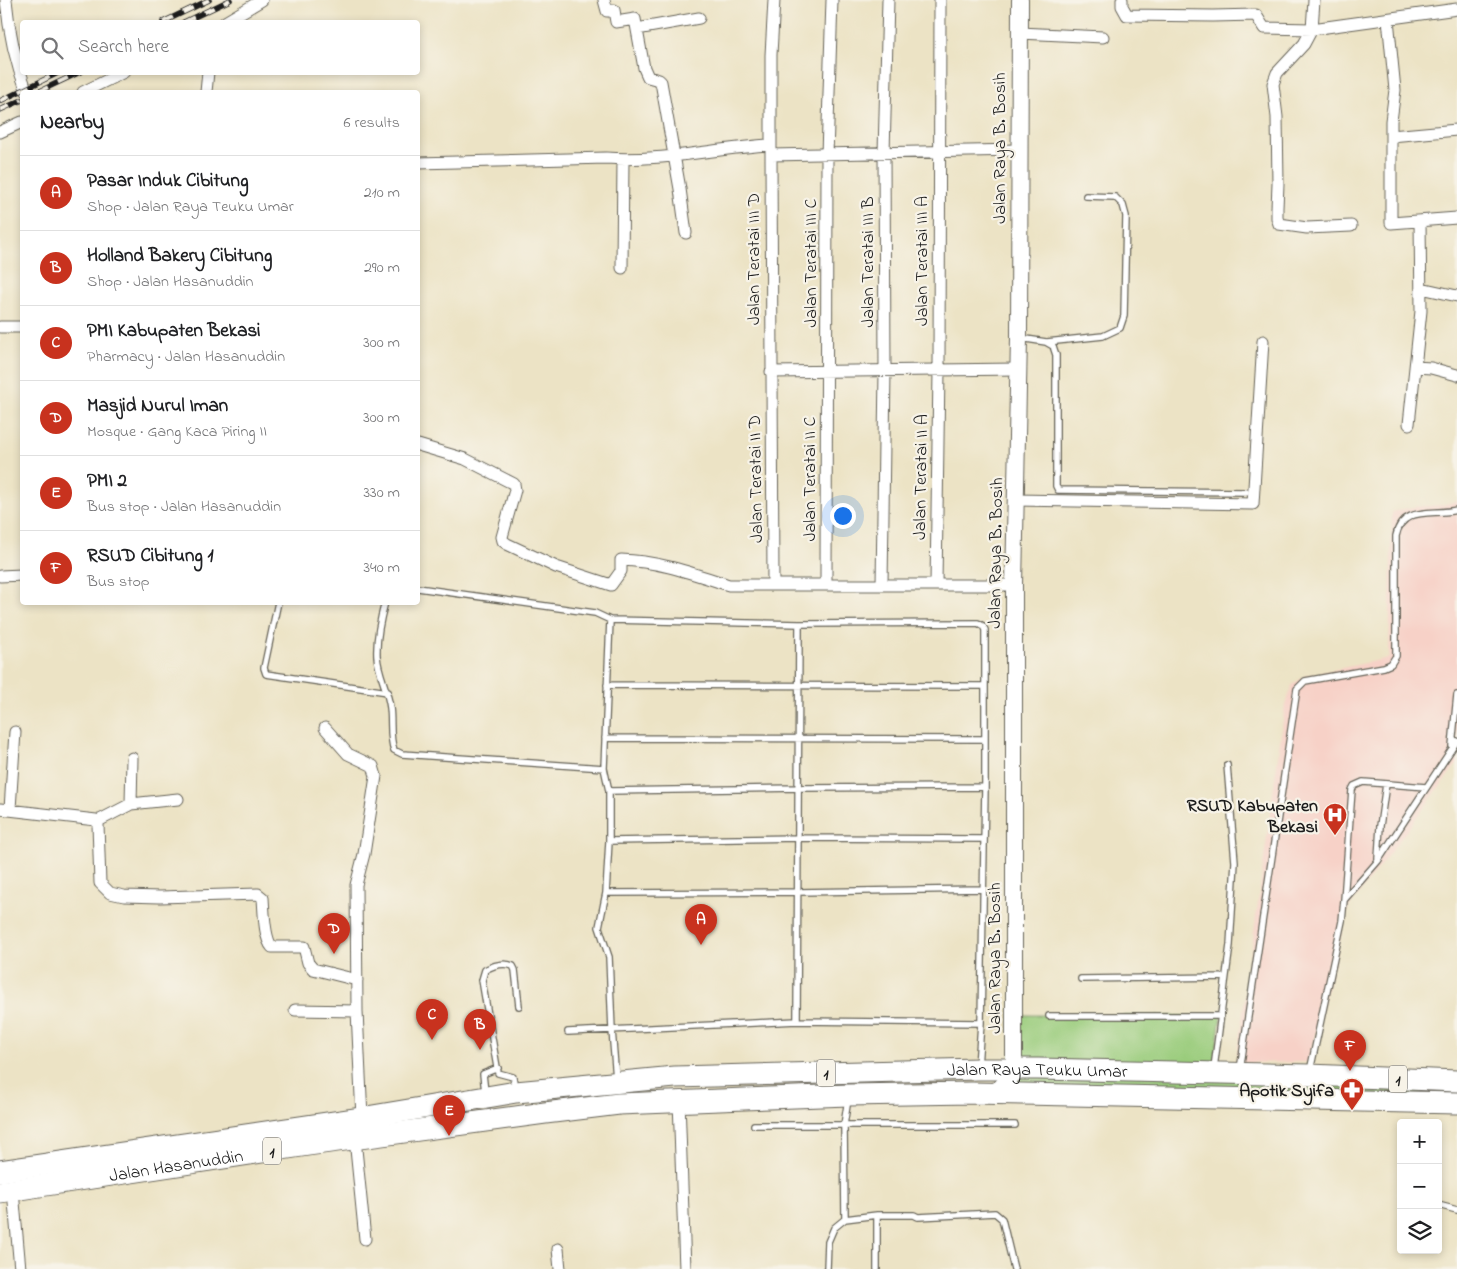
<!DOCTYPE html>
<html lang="en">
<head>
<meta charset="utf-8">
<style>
	body { margin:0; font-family:"Indie Flower",sans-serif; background:#f6f6f6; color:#202124 }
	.controls { position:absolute; right:15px; bottom:15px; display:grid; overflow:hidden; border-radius:5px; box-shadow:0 2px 8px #0003 }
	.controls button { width:45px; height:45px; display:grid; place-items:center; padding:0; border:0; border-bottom:1px solid #e0e0e0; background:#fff; color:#202124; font:25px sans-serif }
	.you { position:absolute; left:842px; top:515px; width:18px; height:18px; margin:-12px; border:4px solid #fff; border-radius:50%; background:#1a73e8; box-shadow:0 0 0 8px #1a73e833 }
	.badge { display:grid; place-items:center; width:32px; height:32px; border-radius:50%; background:#c8321e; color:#fff; font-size:16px; font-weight:700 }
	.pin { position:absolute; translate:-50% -41px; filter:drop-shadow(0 1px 2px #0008) }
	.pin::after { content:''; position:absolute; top:26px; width:18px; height:15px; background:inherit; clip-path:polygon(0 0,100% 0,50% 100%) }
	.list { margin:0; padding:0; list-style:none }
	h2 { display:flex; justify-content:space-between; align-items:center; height:65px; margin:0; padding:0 20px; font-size:21px }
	h2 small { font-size:16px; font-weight:400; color:#757577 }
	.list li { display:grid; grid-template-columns:32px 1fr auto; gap:15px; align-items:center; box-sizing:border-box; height:75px; padding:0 20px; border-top:1px solid #e0e0e0 }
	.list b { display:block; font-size:19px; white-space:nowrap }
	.list p { margin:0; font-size:16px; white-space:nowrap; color:#757577 }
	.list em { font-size:16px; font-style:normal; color:#757577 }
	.icon { flex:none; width:28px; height:28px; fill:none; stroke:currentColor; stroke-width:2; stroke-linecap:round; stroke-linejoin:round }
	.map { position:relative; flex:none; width:1457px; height:1269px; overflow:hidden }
	.search { position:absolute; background:#fff; box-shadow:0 2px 8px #0003; left:20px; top:20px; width:400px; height:55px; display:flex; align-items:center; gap:12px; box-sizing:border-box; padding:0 18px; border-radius:5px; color:#757577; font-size:19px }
	.panel { position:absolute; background:#fff; box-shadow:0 2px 8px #0003; left:20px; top:90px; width:400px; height:515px; border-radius:5px }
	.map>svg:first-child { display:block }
	.built { fill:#f7d1c7 }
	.green { fill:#9acc7c; stroke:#5b744c }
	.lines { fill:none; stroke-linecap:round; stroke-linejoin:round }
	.lane-casing { stroke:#656257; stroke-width:8 }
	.street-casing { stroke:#656257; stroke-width:13 }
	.secondary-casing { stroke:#656257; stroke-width:18 }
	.highway-casing { stroke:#656257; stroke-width:23 }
	.lane { stroke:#fff; stroke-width:5.5 }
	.street { stroke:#fff; stroke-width:11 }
	.secondary { stroke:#fff; stroke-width:16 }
	.highway { stroke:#fff; stroke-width:21 }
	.rail-casing { stroke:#1c1c1c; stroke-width:5.5 }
	.rail { stroke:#f7f3e8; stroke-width:4; stroke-dasharray:11; stroke-linecap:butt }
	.labels { text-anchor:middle; stroke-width:4.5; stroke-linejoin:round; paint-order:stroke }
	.shield { fill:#f7f3e8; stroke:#5e5c59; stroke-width:1 }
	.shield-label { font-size:16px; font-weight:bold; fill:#1c1c1c }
	.street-label { font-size:18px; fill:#1c1c1c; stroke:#f7f3e8 }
	.poi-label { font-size:18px; font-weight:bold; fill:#1c1c1c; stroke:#f7f3e8; text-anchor:end }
</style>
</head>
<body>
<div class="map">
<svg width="1457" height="1269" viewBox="0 0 1457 1269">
	<rect width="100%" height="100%" fill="#f7f3e8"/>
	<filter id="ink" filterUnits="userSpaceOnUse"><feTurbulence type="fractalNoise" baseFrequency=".02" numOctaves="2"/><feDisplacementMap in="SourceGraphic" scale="10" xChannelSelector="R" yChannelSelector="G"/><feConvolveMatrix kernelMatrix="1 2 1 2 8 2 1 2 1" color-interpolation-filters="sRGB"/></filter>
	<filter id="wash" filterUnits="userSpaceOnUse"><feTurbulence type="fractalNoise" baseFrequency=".0096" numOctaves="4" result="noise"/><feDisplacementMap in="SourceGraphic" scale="20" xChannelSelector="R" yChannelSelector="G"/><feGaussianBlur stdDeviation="1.12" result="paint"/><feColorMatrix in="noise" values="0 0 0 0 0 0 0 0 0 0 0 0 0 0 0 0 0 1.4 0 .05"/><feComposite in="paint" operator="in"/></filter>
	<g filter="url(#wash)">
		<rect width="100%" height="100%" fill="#ece3c5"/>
		<path class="built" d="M1457,501V764L1348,908L1308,1062L1236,1063L1285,705L1292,685L1305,676L1389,658L1392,512L1413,507L1443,505Z"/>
		<path class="green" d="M1014,1015L1221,1016L1213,1072L1457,1081V1103L1000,1088L1009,1080Z"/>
	</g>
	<g filter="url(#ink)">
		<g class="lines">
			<defs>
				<path id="lane" d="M1020,338L1046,342L1053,346L1056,355V486L1058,490L1246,492
					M1047,342L1103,336L1120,328L1124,316L1126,216L1123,205L1115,197L1086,196
					M418,588L595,613L610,620L799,624L978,623L983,626L985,630V787L981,1023L797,1021L568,1032
					M278,602L264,668L266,674L388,692
					M385,602C380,620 376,637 377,656C378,674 388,690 390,708C392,722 389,737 394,750L402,754L604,768
					M610,620L604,768L609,791V841L606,893L599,927L609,957L612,1030L616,1079
					M607,685L985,686
					M605,738L985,739
					M1452,746L1457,695
					M609,791L798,788L985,787
					M609,841L798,838L984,839
					M1378,859L1380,826L1386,784
					M606,893L798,892L983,889
					M1344,900L1352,790L1354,786L1363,782L1426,787
					M1081,979L1225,977
					M1049,1016H1221
					M797,1021L799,624
					M978,1066L981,1023
					M1214,1068L1230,945L1235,862L1227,765
					M1240,1070L1297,689L1305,681L1384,667L1391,664L1396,656V536C1402,505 1433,516 1457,510
					M1310,1071L1342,921L1344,900L1378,861L1457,741
					M515,1088L513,1077L498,1073L482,980L485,970C494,965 503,962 513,966L515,970L519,1006
					M485,1092L483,1074L498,1068
					M754,1125H1015
					M1438,1205L1457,1210
					M877,1215V1269
					M845,1219L844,1125L848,1099
					M827,1269L828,1242L834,1228L845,1219L877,1215H914L918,1217L995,1213L1002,1219L1014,1269"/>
				<path id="street" d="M6,0C9,34 15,61 27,92
					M604,0L607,11L614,10L616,22L635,19L644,68L648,77L659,80L661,82L680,189L686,233
					M1122,0V6L1127,15L1213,16L1256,15L1264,28L1312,29L1457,9
					M1314,0L1312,29L1304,44L1277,73L1273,84L1277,117L1278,184L1277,208V218L1279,224L1307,228L1351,226
					M1388,19L1395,90L1391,121V223L1457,218
					M225,22L262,0
					M637,29L699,18
					M1020,33L1103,37
					M83,92L124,72
					M206,92L208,72
					M0,132L22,122
					M1391,136L1457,130
					M771,155L1019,150
					M418,163L606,158C661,162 716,148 771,145
					M622,268L623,159
					M1421,288L1457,296
					M0,327H22
					M1415,367L1431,368L1457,375
					M771,372L1018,369
					M1409,424L1421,311L1420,221
					M418,445L465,459L514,484L515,490L502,537L503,541L507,544L556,567L611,585L621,571V560C659,561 694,574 729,585H1014
					M1016,500L1253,504L1263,341
					M0,576L22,575
					M773,585L771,155V55L774,0
					M826,585L827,155L832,0
					M882,585L885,371L884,153L888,0
					M936,585L939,370L940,0
					M325,728L348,754L373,766L376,776L364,854L356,885L357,1011L362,1118
					M131,804L132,758
					M0,809L96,820L98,824L100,883L110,893L124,896L160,897L258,894L263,898C264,911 264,938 272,947H304L308,963L313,969L357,980
					M10,809L15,732
					M98,821L131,804L178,799
					M295,1010L357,1011
					M679,1101L685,1269
					M355,1139L365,1239
					M13,1191L20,1269
					M558,1249L560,1269"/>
				<path id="secondary" d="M989,1094L1000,1088L1014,1074V585L1019,338L1020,0"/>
				<g id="highway">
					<path id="s1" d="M0,1171L362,1118L516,1092L675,1077L978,1069H1038L1309,1075L1457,1081"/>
					<path id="s2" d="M0,1192L308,1145L545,1113L619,1104L848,1095L972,1093L1457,1103"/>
				</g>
			</defs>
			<use href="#lane" class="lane-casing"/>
			<use href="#street" class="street-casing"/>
			<use href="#secondary" class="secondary-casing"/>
			<use href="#highway" class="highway-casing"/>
			<use href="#lane" class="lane"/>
			<use href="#street" class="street"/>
			<use href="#secondary" class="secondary"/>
			<use href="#highway" class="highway"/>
			<defs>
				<path id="rail" d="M163,22L209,0
					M184,22L230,0
					M38,92L80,72
					M0,101L60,72
					M0,110L22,100"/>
			</defs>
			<use href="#rail" class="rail-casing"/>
			<use href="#rail" class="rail"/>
		</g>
	</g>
	<defs>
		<symbol id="hospital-pin" viewBox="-11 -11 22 30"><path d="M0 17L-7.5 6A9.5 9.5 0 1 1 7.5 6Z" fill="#c8321e" stroke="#f7f3e8"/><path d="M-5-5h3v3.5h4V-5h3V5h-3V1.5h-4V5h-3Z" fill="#fff"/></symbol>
		<symbol id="pharmacy-pin" viewBox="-11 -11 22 30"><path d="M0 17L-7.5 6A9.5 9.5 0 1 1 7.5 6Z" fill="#c8321e" stroke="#f7f3e8"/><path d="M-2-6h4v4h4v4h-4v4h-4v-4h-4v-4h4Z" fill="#fff"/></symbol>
	</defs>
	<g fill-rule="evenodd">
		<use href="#hospital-pin" x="1321" y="801" width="28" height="38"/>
		<use href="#pharmacy-pin" x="1338" y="1076" width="28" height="38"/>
	</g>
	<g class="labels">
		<g class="shield">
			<rect x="817" y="1059.5" width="18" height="27" rx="4"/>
			<rect x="1389" y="1065.5" width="18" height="27" rx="4"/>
			<rect x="263" y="1137.5" width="18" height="27" rx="4"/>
		</g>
		<g class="shield-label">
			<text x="826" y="1079">1</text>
			<text x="1398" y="1085">1</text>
			<text x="272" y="1157">1</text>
		</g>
		<g class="street-label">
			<text transform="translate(999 148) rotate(-90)" y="6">Jalan Raya B. Bosih</text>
			<text transform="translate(753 259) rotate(-90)" y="6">Jalan Teratai III D</text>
			<text transform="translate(921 261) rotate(-90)" y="6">Jalan Teratai III A</text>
			<text transform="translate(867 262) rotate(-90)" y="6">Jalan Teratai III B</text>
			<text transform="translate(810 263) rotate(-90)" y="6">Jalan Teratai III C</text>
			<text transform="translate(920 477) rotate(-89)" y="6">Jalan Teratai II A</text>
			<text transform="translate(755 479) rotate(-91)" y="6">Jalan Teratai II D</text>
			<text transform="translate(809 479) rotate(-90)" y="6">Jalan Teratai II C</text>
			<text transform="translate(995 553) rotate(-89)" y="6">Jalan Raya B. Bosih</text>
			<text transform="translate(994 958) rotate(-90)" y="6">Jalan Raya B. Bosih</text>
			<text dy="6" stroke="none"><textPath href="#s1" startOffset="1044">Jalan Raya Teuku Umar</textPath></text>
			<text dy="6" stroke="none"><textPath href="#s2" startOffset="178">Jalan Hasanuddin</textPath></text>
		</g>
		<g class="poi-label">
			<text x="1318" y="811">RSUD Kabupaten<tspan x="1318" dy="21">Bekasi</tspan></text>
			<text x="1334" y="1096">Apotik Syifa</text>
		</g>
	</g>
</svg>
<div class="controls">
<button>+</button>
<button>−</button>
<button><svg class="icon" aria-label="layers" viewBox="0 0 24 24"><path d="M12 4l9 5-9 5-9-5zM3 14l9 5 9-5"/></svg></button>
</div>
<div class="you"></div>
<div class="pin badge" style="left:701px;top:945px">A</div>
<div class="pin badge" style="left:480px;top:1050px">B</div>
<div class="pin badge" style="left:432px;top:1040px">C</div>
<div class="pin badge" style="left:334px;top:954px">D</div>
<div class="pin badge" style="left:449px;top:1136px">E</div>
<div class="pin badge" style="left:1350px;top:1071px">F</div>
<div class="search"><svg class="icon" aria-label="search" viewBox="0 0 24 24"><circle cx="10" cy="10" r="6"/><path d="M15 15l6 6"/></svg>Search here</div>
<section class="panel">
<h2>Nearby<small>6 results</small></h2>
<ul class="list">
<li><span class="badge">A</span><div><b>Pasar Induk Cibitung</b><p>Shop · Jalan Raya Teuku Umar</p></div><em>210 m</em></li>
<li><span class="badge">B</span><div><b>Holland Bakery Cibitung</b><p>Shop · Jalan Hasanuddin</p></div><em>290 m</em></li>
<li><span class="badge">C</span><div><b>PMI Kabupaten Bekasi</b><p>Pharmacy · Jalan Hasanuddin</p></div><em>300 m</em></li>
<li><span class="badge">D</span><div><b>Masjid Nurul Iman</b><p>Mosque · Gang Kaca Piring II</p></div><em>300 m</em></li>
<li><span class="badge">E</span><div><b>PMI 2</b><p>Bus stop · Jalan Hasanuddin</p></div><em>330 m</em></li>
<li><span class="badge">F</span><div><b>RSUD Cibitung 1</b><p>Bus stop</p></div><em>340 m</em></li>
</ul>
</section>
</div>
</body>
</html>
